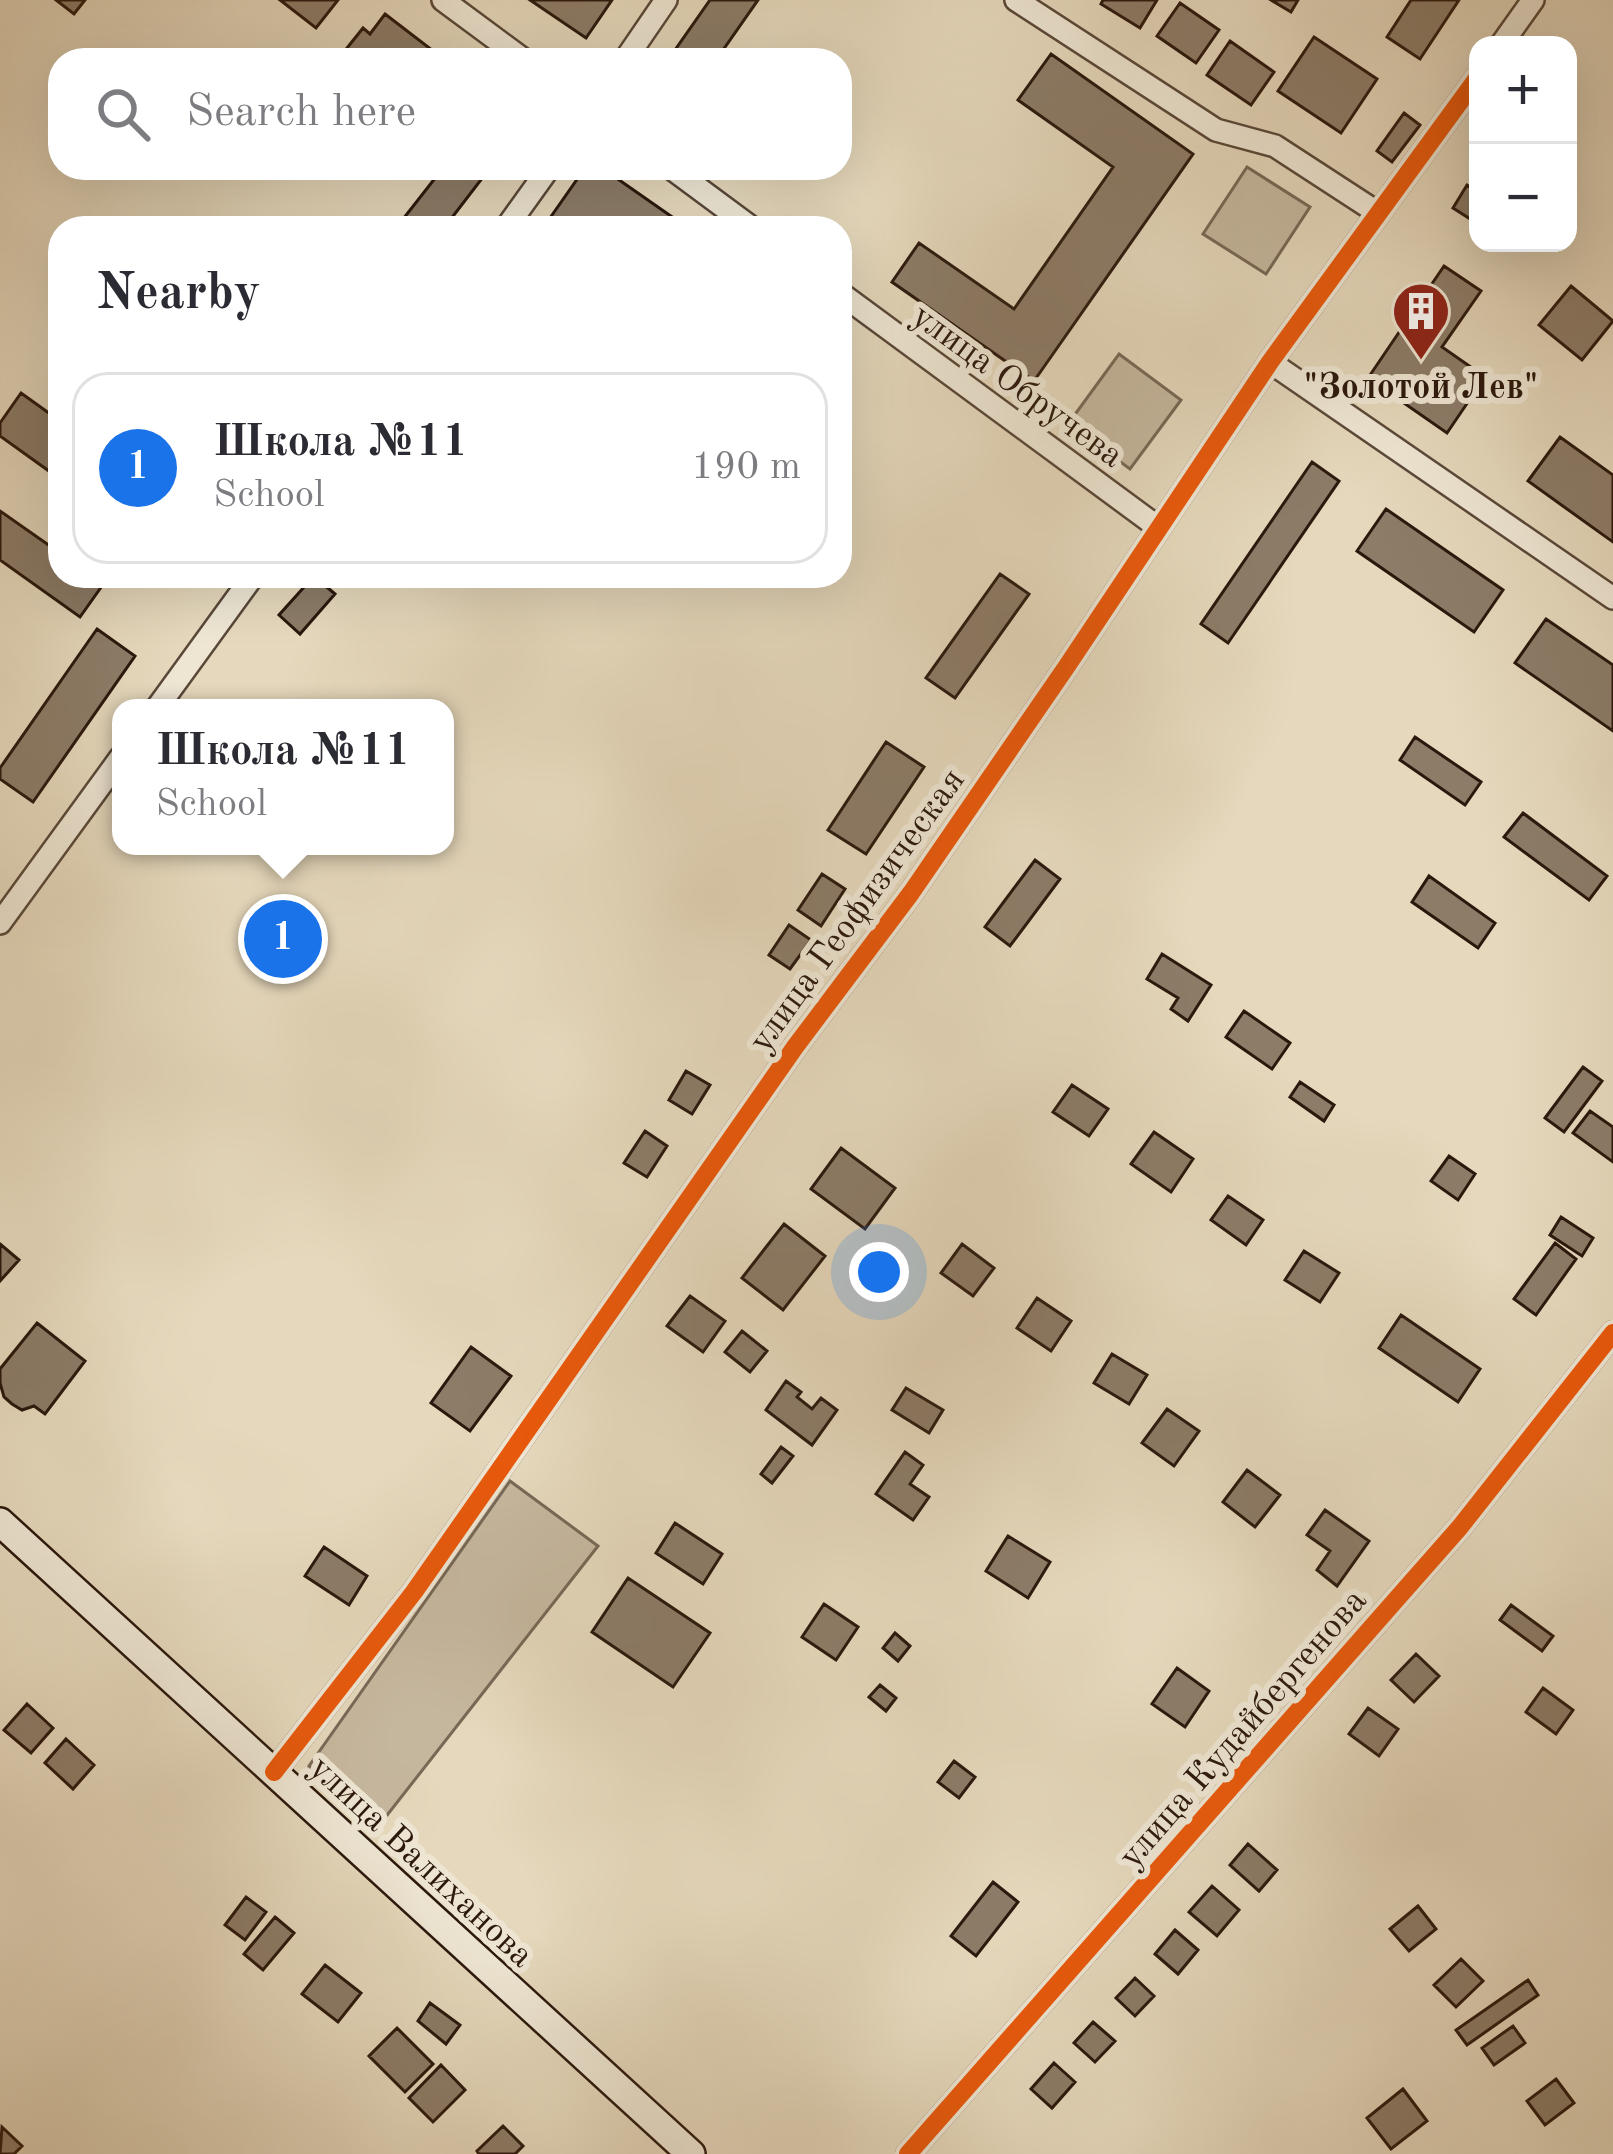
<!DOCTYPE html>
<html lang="en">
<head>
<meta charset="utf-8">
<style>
	body { margin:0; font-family:"Old Standard TT",serif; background:#f2f2f3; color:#2b2b33 }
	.controls { position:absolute; right:36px; top:36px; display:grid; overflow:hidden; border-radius:24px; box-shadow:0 12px 48px #0002 }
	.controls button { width:108px; height:108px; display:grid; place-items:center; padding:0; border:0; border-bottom:3px solid #e1e1e2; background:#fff; color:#2b2b33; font:60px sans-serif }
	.you { position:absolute; left:879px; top:1272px; width:42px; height:42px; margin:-30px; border:9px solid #fff; border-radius:50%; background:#1a73e8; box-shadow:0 0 0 18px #1a73e833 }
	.badge { display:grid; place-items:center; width:78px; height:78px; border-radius:50%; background:#1a73e8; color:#fff; font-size:39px; font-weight:700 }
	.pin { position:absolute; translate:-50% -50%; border:6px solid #fff; box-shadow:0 3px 12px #0006 }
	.popup { position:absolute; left:112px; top:699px; width:342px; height:156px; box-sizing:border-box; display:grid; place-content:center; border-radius:24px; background:#fff; filter:drop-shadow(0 3px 9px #0005); font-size:39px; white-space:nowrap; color:#7c7c81 }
	.popup b { font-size:45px; color:#2b2b33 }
	.popup::after { content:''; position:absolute; left:50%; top:100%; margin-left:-24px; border:24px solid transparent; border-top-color:#fff }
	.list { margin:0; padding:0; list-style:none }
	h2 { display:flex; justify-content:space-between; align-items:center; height:156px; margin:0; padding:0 48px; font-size:51px }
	h2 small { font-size:39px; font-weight:400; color:#7c7c81 }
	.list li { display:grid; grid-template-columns:78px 1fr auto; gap:36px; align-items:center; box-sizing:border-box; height:192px; margin:0 24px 24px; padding:0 24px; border:3px solid #e1e1e2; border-radius:36px }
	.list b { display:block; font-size:45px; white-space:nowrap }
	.list p { margin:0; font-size:39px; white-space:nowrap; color:#7c7c81 }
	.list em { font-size:39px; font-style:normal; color:#7c7c81 }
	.icon { flex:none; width:66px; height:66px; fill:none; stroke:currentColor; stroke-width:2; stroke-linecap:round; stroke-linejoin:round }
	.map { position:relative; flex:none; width:1613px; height:2154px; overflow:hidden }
	.search { position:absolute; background:#fff; box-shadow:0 12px 48px #0002; left:48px; top:48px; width:804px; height:132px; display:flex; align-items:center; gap:30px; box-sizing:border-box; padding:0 42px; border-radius:36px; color:#7c7c81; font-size:45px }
	.panel { position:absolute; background:#fff; box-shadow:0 12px 48px #0002; left:48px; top:216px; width:804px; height:372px; border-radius:36px }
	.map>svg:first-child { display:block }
	.green { fill:#c5b79e; stroke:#786856; stroke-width:3 }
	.building { fill:#8c7c68; stroke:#2b180d; stroke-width:3 }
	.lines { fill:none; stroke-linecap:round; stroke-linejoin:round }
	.street-casing { stroke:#5a4839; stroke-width:26 }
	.secondary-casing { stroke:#2b180d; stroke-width:32 }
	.street { stroke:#eee6d3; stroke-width:21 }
	.secondary { stroke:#eee6d3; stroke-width:27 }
	.cycleway-casing { stroke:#eee6d3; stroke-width:26 }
	.cycleway { stroke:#e8590c; stroke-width:18 }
	.labels { text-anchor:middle; stroke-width:12; stroke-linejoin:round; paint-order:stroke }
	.street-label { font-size:36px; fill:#2b180d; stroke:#eee6d3 }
	.poi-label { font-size:36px; font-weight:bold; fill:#2b180d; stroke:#eee6d3 }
</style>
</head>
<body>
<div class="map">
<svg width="1613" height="2154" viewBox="0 0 1613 2154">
	<rect width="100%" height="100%" fill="#e5d8bc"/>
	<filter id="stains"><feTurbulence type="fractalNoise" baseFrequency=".00167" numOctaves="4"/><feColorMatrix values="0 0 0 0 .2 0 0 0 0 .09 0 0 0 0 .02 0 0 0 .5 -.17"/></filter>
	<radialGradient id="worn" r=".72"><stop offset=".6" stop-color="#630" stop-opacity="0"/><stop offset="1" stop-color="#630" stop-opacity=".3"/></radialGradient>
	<path class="green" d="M1247,167L1310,207L1266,274L1203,234Z
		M1119,354L1181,400L1130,469L1068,424Z
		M510,1481L598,1546L377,1828L309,1766Z"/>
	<path class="building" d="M56,0H85L74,14Z
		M280,0H338L316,28Z
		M530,0H612L586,38Z
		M710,0H758L716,60H668Z
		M1103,0H1157L1140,28L1101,4Z
		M1271,0H1298L1291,12Z
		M1411,0H1459L1420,59L1387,37Z
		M1180,3L1219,30L1196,63L1157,36Z
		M385,14L432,50L425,60H363L347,48L363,28L370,34Z
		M1314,37L1377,79L1341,133L1278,91Z
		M1230,41L1274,72L1251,105L1207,75Z
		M1051,54L1193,154L1034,381L892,282L919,243L1014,309L1113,167L1018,100Z
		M1404,113L1420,125L1392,162L1377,151Z
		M443,168H490L444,228H396Z
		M585,168H602L688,228H543Z
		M1467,185L1478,192V224L1453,208Z
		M1444,266L1481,291L1442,347L1485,377L1447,433L1368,378Z
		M1571,286L1613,321L1582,360L1539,325Z
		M21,393L60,421V479L0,436V423Z
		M1560,437L1613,475V542L1528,481Z
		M1312,462L1339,481L1228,643L1201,624Z
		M1386,509L1503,590L1474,632L1357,551Z
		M0,511L60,553V576H94L104,583L80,617L0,560Z
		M1000,574L1029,594L955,698L926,678Z
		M314,576L335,594L300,634L279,615Z
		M1546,619L1613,665V731L1515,663Z
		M97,629L135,656L33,802L0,779V768Z
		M1415,737L1481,782L1465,805L1400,760Z
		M886,742L924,767L866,854L828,830Z
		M1523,813L1607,876L1589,900L1504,837Z
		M1035,860L1060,879L1010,946L985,927Z
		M822,874L845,889L821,926L798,910Z
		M1429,876L1495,923L1478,948L1412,902Z
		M789,925L811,940L790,969L769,955Z
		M1162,954L1211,985L1188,1021L1171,1009L1178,998L1147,979Z
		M1244,1011L1290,1043L1272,1069L1226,1037Z
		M1583,1067L1602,1081L1564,1132L1545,1118Z
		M686,1071L710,1085L692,1114L669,1100Z
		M1300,1082L1334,1105L1324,1121L1290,1097Z
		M1072,1085L1108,1109L1089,1136L1053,1112Z
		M1590,1111L1613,1127V1162L1573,1133Z
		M645,1131L667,1146L647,1177L624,1163Z
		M1154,1132L1193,1159L1171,1192L1131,1164Z
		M841,1148L895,1188L865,1229L811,1189Z
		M1449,1156L1475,1174L1458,1200L1431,1181Z
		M1228,1196L1263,1220L1246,1245L1211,1220Z
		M1561,1217L1593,1238L1582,1256L1550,1235Z
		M784,1224L825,1256L783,1310L742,1278Z
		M1555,1243L1576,1259L1536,1315L1514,1299Z
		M0,1244L19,1260L0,1281Z
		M962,1244L994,1268L973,1296L941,1273Z
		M1304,1251L1339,1273L1320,1302L1285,1280Z
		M690,1296L725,1321L703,1352L667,1326Z
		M1037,1298L1071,1321L1051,1351L1017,1328Z
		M1401,1315L1480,1369L1458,1402L1379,1348Z
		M37,1323L85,1361L45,1414L34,1406L22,1410L12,1404L4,1397L0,1383V1369Z
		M742,1331L767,1351L750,1372L725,1352Z
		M471,1347L511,1376L470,1431L431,1403Z
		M1112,1354L1147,1375L1129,1404L1094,1383Z
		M786,1381L801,1392L797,1397L812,1409L821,1398L837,1410L812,1445L766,1410Z
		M906,1388L943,1410L929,1433L892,1410Z
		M1167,1409L1199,1431L1174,1466L1142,1443Z
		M781,1447L793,1456L772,1483L761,1474Z
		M905,1452L923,1465L910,1484L929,1497L913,1520L876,1494Z
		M1247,1470L1280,1495L1255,1527L1223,1502Z
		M1325,1510L1369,1541L1337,1586L1317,1570L1330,1551L1307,1535Z
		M675,1523L722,1554L703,1584L656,1553Z
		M1008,1536L1050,1562L1028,1598L986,1571Z
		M324,1547L367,1576L349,1605L305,1576Z
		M628,1578L710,1633L673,1687L592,1632Z
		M824,1604L858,1627L836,1660L802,1637Z
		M1511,1605L1553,1636L1542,1651L1500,1620Z
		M895,1633L910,1646L898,1661L883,1648Z
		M1416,1654L1439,1676L1414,1702L1391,1680Z
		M1177,1668L1209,1691L1185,1727L1152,1704Z
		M880,1685L896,1698L886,1711L869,1697Z
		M1543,1688L1573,1710L1556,1734L1526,1712Z
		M27,1704L53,1728L31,1753L4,1730Z
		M1368,1708L1398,1729L1379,1756L1349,1734Z
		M66,1739L94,1765L73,1789L45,1763Z
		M954,1761L975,1777L959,1798L938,1782Z
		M1248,1844L1277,1870L1259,1891L1230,1865Z
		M993,1882L1018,1902L976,1956L951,1936Z
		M1212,1886L1239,1910L1217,1936L1189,1912Z
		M246,1897L266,1912L245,1940L225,1925Z
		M1418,1906L1436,1929L1409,1951L1390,1929Z
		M275,1917L294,1933L263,1970L244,1954Z
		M1175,1930L1198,1950L1178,1974L1155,1954Z
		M1461,1959L1483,1981L1456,2007L1434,1985Z
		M325,1965L361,1993L338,2022L302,1994Z
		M1135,1978L1154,1996L1135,2016L1116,1998Z
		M1528,1980L1538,1995L1467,2045L1456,2030Z
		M430,2003L460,2025L446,2044L418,2021Z
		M1093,2022L1115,2041L1095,2062L1074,2043Z
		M1513,2026L1525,2043L1494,2065L1482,2048Z
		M397,2028L433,2064L405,2092L369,2056Z
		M1054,2063L1075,2082L1052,2108L1031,2089Z
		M441,2065L465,2090L433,2122L409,2098Z
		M1556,2079L1574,2103L1545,2125L1527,2101Z
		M1403,2089L1427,2121L1391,2149L1367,2118Z
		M503,2126L523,2146L515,2154H479L477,2151Z
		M2,2127L22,2146L14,2154H0Z"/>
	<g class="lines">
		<defs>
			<path id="street" d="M443,0L524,60
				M1016,0L1216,130L1275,146L1378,213
				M1501,45L1533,0
				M625,60L666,0
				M671,168L752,228
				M506,228L549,168
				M840,293L1159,528
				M1270,362L1613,598
				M157,708L253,576
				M0,923L121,757
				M274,1772L414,1592L795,1047L911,893L1067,666L1270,362L1478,77
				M908,2154L1460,1527L1613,1333"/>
			<path id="secondary" d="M0,1522L691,2154"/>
		</defs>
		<use href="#street" class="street-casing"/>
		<use href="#secondary" class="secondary-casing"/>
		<use href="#street" class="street"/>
		<use href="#secondary" class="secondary"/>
		<defs>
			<path id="cycleway" d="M274,1772L414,1592L795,1047L911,893L1067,666L1270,362L1478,77
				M908,2154L1460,1527L1613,1333"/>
		</defs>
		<use href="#cycleway" class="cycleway-casing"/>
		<use href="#cycleway" class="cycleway"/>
	</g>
	<defs>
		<symbol id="building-pin" viewBox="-11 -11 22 30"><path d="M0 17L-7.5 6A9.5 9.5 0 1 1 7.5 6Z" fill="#8f2418" stroke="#eee6d3"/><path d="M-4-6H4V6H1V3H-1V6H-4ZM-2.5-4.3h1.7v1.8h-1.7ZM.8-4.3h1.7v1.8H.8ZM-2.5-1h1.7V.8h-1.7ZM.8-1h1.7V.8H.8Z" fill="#fff"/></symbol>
	</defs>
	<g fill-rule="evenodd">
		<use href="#building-pin" x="1388" y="278" width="66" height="90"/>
	</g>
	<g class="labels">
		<g class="street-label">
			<text transform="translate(1019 384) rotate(36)" y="13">улица Обручева</text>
			<text transform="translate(855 909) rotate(-54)" y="13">улица Геофизическая</text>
			<text transform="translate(1241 1727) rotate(-49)" y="13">улица Кудайбергенова</text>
			<text transform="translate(423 1860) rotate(43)" y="13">улица Валиханова</text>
		</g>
		<g class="poi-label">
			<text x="1421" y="398">"Золотой Лев"</text>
		</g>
	</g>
	<rect width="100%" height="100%" filter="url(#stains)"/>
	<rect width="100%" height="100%" fill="url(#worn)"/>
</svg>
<div class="controls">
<button>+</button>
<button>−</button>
</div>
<div class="you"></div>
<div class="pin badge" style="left:283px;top:939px">1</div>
<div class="popup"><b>Школа №11</b>School</div>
<div class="search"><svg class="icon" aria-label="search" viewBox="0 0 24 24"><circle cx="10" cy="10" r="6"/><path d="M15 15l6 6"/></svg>Search here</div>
<section class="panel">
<h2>Nearby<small></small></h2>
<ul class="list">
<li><span class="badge">1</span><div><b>Школа №11</b><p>School</p></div><em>190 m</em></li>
</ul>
</section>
</div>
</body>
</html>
